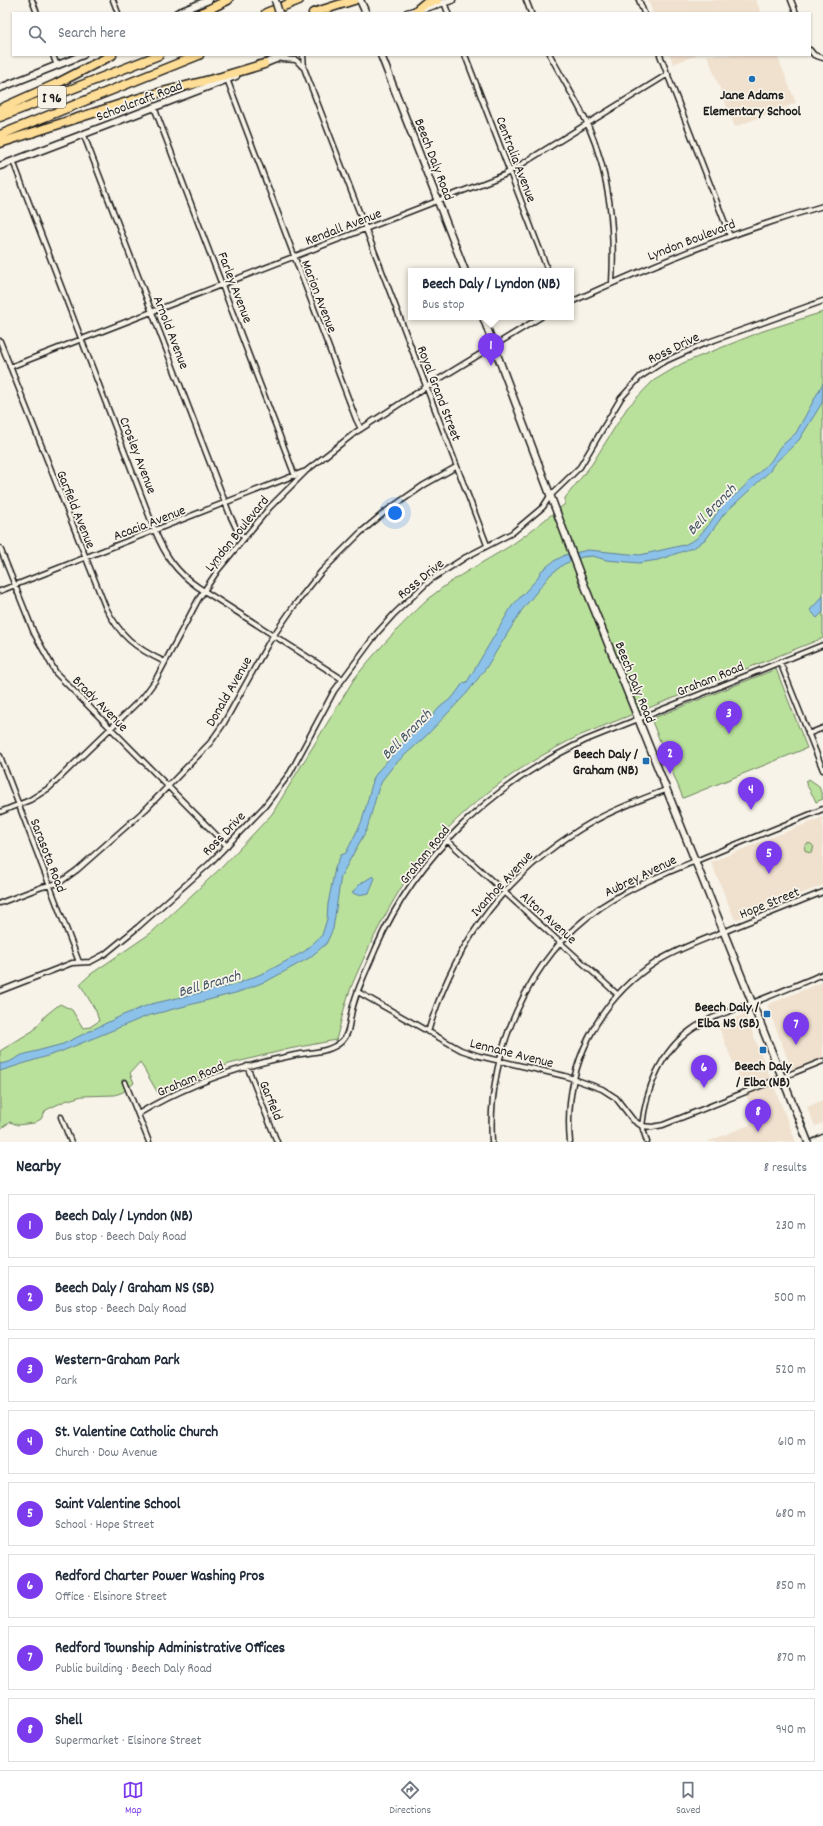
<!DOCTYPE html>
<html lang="en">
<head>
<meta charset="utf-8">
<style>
	body { margin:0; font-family:Dekko,sans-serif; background:#f2f2f3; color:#1f2937 }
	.you { position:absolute; left:395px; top:513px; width:14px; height:14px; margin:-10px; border:3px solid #fff; border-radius:50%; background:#1a73e8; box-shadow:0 0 0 6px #1a73e833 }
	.badge { display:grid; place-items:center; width:26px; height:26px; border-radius:50%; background:#7c3aed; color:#fff; font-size:13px; font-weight:700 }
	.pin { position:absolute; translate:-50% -33px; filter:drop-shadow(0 1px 2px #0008) }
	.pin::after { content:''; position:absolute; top:21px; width:14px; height:12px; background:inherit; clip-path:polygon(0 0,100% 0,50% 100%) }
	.popup { position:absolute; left:408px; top:268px; width:166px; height:52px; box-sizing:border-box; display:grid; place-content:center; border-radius:0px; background:#fff; filter:drop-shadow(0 1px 3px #0005); font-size:13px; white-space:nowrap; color:#747a83 }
	.popup b { font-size:15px; color:#1f2937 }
	.popup::after { content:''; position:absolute; left:50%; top:100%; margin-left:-8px; border:8px solid transparent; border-top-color:#fff }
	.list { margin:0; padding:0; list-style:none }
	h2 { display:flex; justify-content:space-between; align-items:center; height:52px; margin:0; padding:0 16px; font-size:17px }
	h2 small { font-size:13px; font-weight:400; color:#747a83 }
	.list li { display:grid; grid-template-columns:26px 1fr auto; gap:12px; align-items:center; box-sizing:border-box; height:64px; margin:0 8px 8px; padding:0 8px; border:1px solid #e0e1e3; border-radius:0px }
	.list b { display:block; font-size:15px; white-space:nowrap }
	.list p { margin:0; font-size:13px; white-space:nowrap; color:#747a83 }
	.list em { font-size:13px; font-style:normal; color:#747a83 }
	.icon { flex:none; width:22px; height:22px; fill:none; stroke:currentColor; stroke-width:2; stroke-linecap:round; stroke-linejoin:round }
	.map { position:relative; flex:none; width:823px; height:1142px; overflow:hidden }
	.search { position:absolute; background:#fff; box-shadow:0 1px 3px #0004; left:12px; right:12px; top:12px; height:44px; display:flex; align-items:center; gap:10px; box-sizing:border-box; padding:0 14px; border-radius:0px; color:#747a83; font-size:15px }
	.sheet { height:628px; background:#fff }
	nav { display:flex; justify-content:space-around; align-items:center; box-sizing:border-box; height:56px; border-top:1px solid #e0e1e3; background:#fff; font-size:11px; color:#747a83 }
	nav a { display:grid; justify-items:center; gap:2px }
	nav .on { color:#7c3aed }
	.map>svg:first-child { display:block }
	.built { fill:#f0e0ce }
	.green { fill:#bae19c; stroke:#6b7e5c }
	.water { fill:#8cc2ea; stroke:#5f8098 }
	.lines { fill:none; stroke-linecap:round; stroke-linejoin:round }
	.street-casing { stroke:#1c1c1c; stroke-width:7 }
	.secondary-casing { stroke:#1c1c1c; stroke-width:9 }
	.highway-casing { stroke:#1c1c1c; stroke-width:11 }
	.street { stroke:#f7f3e8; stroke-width:4 }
	.secondary { stroke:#f7f3e8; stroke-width:6 }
	.highway { stroke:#fedd96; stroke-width:8 }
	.secondary-bridge-casing { stroke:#1c1c1c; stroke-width:9; stroke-linecap:butt }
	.secondary-bridge { stroke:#f7f3e8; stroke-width:6 }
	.poi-dot { fill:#1f6fb2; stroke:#f7f3e8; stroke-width:1.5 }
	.labels { text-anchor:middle; stroke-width:3.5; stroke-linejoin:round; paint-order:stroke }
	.shield { fill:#f7f3e8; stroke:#5e5c59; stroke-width:1 }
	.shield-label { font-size:13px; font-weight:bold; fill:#1c1c1c }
	.poi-label { font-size:14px; font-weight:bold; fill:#1c1c1c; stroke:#f7f3e8 }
	.street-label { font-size:14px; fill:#1c1c1c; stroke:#f7f3e8 }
	.water-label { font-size:15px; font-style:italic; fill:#435664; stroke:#f7f3e8 }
</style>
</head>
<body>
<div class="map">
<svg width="823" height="1142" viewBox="0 0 823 1142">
	<rect width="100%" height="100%" fill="#f7f3e8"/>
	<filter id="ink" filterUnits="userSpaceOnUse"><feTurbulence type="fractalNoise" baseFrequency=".025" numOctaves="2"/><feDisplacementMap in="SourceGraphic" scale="8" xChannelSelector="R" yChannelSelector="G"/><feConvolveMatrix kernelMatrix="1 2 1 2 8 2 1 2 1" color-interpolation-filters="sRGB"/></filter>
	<g filter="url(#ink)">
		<path class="built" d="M648,0H756L761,13H653Z
			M670,55H697L673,64Z
			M707,55H777L796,103L735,127Z
			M823,817V885L735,920L711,862Z
			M823,982V1057L792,1070L767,1005Z
			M745,1014L796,1142H707L757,1122L718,1025Z
			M823,1100V1123L815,1126L807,1107Z"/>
		<path class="green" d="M823,312V638L581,735C511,768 442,821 401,888C383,917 365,954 352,985C345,1002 341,1022 336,1040L289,1049L229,1064L159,1095L140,1062L130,1073L134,1083L123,1092L115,1095L82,1096L65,1101L46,1110L41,1119L34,1123L18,1125L10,1122L0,1129V1051L34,1030L46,1015L60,1004L72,1010L83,1028L90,1027L99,1021L96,1011L80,984L91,974L151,933L223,866L272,814L354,679C377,650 405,620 433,595C456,576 484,562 510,546C529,533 547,518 565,504V498L592,464L627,408L653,381L683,363L763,331Z
			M776,669L807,748L683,798L651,719Z
			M809,779L819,786L823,799L816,802C813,794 808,789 805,781Z
			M804.5 848a4.5 4.5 0 1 1 9 0a4.5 4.5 0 1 1-9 0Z"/>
		<path class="water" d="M823,383L822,403L799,440L773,465L770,471L724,514L707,538L695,547L658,560L639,563L606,560L593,556L582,557L564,564L550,575L522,610L486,668L467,693L427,735L394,765L383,779L378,790L367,829L341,876L333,929L326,944L309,958L269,980L239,992L147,1016L60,1052L0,1071V1064L9,1062L22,1055L63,1044L123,1015L151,1004L234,985L266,972L305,951L322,935L327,919L328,904L335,868L341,855L346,853L362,821L374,777L379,770L410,735L426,723L440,707L453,697L463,683L467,682L512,606L537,579L541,571L554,561L565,555L588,550L640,555L684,545L696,539L708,526L725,501L723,499L726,494L732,498L771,461L779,448L796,433Z
			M823,596V612L817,618L810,610Z
			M373,876L375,878L369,893L358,895L352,893L360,884Z"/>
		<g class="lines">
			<defs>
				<path id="street" d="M32,0L37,13
					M113,0L118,13
					M526,0L531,13
					M639,0L644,13
					M791,0L796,13
					M444,2L448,13
					M810,50L814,55L823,58
					M53,55L57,66
					M303,55L304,68L487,545
					M465,55L548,271
					M550,55C562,78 577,101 588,125C610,176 615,228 612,283
					M660,55L730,236
					M282,59L296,60L304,68
					M227,79L356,419L361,429
					M154,107L295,476
					M83,133L230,515L238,532L244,537
					M13,161L155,531C165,555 176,572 198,587L342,679
					M571,302C653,264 736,231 823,206
					M0,341L105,606C120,636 135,648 165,662
					M10,367L504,175L668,74
					M0,548L34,633L56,673L227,846
					M0,591L303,472
					M780,662L823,770
					M808,734L823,728
					M0,756L79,962
					M0,812L30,800L49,788L144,696L155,681L198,600L218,570L270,507L306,471L356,432L426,387L541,317
					M447,840L617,994
					M0,903L42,887L59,883L77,870L146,809L210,743L224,723L269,642L294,606L321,572L360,533L385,512L424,485L456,467
					M823,974C799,984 776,994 752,1003C731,1011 709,1017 691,1030C660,1052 646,1090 642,1126L652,1127L663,1125L823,1061
					M0,991L72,963L90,962L105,954L138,927L209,864L264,807L290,773L334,691L377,633L394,614L430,580L466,557L512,533L543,507L550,496L580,467L621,398L640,377L661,363L703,344L823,301
					M358,992L461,1050L479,1056L565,1076L602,1089L616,1098L633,1120L642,1126L647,1142
					M428,1032C456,939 509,869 594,821C617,808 642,799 666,790
					M247,1066L277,1142
					M125,1082L149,1142
					M138,1114C186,1085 240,1066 295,1055C310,1052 330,1053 342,1041C349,1035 349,1024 351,1015C355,992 367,970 376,948C417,854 495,783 586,740L823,645
					M61,1117L71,1142
					M492,1142C487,1054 527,958 601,907C634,885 671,871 708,856C746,840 785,825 823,809
					M570,1142C563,1070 596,1000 658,961C681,947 708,938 733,928C763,916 793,904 823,892"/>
				<path id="secondary" d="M360,0L366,13
					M177,13L209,0
					M407,13L452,0
					M381,55L465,271
					M261,65L286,55
					M0,88L83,55
					M0,166L236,76
					M483,317L580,574L808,1142
					M815,1142L823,1138"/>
				<path id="highway" d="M417,10L424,4L437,0
					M201,13L228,0
					M266,13L299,0
					M313,13L354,0
					M0,109L56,84L112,55
					M0,117L159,55
					M0,135L199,55
					M0,143L143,97L221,77L264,64"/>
			</defs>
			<use href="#street" class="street-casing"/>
			<use href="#secondary" class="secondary-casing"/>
			<use href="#highway" class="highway-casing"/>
			<use href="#street" class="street"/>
			<use href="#secondary" class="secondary"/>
			<use href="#highway" class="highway"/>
			<defs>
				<path id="secondary-bridge" d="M275,0L279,13"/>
			</defs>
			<use href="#secondary-bridge" class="secondary-bridge-casing"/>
			<use href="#secondary-bridge" class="secondary-bridge"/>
		</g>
	</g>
	<g class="poi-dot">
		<circle cx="752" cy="79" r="4"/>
		<rect x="642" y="757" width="8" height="8" rx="2"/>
		<rect x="763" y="1010" width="8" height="8" rx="2"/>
		<rect x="759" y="1046" width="8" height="8" rx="2"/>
	</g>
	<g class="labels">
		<rect class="shield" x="38" y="86" width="28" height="22" rx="3"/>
		<g class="shield-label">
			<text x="52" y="102">I 96</text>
		</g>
		<g class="poi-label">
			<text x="752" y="99">Jane Adams<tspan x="752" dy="16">Elementary School</tspan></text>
			<text x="638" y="758" text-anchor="end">Beech Daly /<tspan x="638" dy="16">Graham (NB)</tspan></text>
			<text x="759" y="1011" text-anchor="end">Beech Daly /<tspan x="759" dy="16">Elba NS (SB)</tspan></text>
			<text x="763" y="1070">Beech Daly<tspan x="763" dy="16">/ Elba (NB)</tspan></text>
		</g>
		<g class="street-label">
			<text transform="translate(139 100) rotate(-21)" y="5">Schoolcraft Road</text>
			<text transform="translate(435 159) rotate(69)" y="5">Beech Daly Road</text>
			<text transform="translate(517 159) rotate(69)" y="5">Centralia Avenue</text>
			<text transform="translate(343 226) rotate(-21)" y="5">Kendall Avenue</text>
			<text transform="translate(691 239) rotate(-21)" y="5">Lyndon Boulevard</text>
			<text transform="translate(236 287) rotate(69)" y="5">Farley Avenue</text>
			<text transform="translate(320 296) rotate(69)" y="5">Marion Avenue</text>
			<text transform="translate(172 332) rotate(69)" y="5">Arnold Avenue</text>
			<text transform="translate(673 347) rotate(-26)" y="5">Ross Drive</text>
			<text transform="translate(440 393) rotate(69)" y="5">Royal Grand Street</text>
			<text transform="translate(139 455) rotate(69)" y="5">Crosley Avenue</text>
			<text transform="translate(77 509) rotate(68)" y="5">Garfield Avenue</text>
			<text transform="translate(149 522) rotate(-21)" y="5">Acacia Avenue</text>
			<text transform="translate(236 533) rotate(-51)" y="5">Lyndon Boulevard</text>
			<text transform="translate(420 578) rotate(-39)" y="5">Ross Drive</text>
			<text transform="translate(710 678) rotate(-22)" y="5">Graham Road</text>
			<text transform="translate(636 682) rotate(68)" y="5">Beech Daly Road</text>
			<text transform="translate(228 691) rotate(-60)" y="5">Donald Avenue</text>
			<text transform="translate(101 703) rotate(45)" y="5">Brady Avenue</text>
			<text transform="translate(223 833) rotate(-46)" y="5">Ross Drive</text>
			<text transform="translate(424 854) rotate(-51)" y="5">Graham Road</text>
			<text transform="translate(49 855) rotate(69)" y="5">Sarasota Road</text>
			<text transform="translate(640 875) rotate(-26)" y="5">Aubrey Avenue</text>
			<text transform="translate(501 883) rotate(-47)" y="5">Ivanhoe Avenue</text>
			<text transform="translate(769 902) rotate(-22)" y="5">Hope Street</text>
			<text transform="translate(549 917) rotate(42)" y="5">Alton Avenue</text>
			<text transform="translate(512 1052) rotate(14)" y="5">Lennane Avenue</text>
			<text transform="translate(190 1078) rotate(-23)" y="5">Graham Road</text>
			<text transform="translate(272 1100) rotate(68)" y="5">Garfield</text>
		</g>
		<g class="water-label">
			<text transform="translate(711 509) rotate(-46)" y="5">Bell Branch</text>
			<text transform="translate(406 734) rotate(-45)" y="5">Bell Branch</text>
			<text transform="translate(209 983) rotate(-16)" y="5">Bell Branch</text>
		</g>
	</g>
</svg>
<div class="you"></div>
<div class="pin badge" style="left:491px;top:366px">1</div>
<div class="popup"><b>Beech Daly / Lyndon (NB)</b>Bus stop</div>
<div class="pin badge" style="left:670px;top:774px">2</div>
<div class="pin badge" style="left:729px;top:734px">3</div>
<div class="pin badge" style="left:751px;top:810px">4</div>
<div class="pin badge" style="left:769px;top:874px">5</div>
<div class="pin badge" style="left:704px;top:1088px">6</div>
<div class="pin badge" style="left:796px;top:1045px">7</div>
<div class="pin badge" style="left:758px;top:1132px">8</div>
<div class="search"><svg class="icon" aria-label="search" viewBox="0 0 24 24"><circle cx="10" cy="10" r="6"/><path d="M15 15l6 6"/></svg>Search here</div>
</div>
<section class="sheet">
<h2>Nearby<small>8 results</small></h2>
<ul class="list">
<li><span class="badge">1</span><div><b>Beech Daly / Lyndon (NB)</b><p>Bus stop · Beech Daly Road</p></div><em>230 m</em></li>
<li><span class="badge">2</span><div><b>Beech Daly / Graham NS (SB)</b><p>Bus stop · Beech Daly Road</p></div><em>500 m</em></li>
<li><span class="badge">3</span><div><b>Western-Graham Park</b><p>Park</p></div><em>520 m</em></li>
<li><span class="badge">4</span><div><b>St. Valentine Catholic Church</b><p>Church · Dow Avenue</p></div><em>610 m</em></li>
<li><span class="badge">5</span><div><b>Saint Valentine School</b><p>School · Hope Street</p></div><em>680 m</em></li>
<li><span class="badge">6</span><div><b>Redford Charter Power Washing Pros</b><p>Office · Elsinore Street</p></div><em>850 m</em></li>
<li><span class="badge">7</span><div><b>Redford Township Administrative Offices</b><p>Public building · Beech Daly Road</p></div><em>870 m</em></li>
<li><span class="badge">8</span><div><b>Shell</b><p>Supermarket · Elsinore Street</p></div><em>940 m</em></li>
</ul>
</section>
<nav>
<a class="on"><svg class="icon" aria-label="map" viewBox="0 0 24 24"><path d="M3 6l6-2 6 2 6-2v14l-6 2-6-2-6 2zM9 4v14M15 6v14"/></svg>Map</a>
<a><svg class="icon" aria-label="directions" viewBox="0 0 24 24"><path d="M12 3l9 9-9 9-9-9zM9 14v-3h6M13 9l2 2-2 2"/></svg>Directions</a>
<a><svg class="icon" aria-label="saved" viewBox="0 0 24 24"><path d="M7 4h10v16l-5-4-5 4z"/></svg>Saved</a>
</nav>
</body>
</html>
